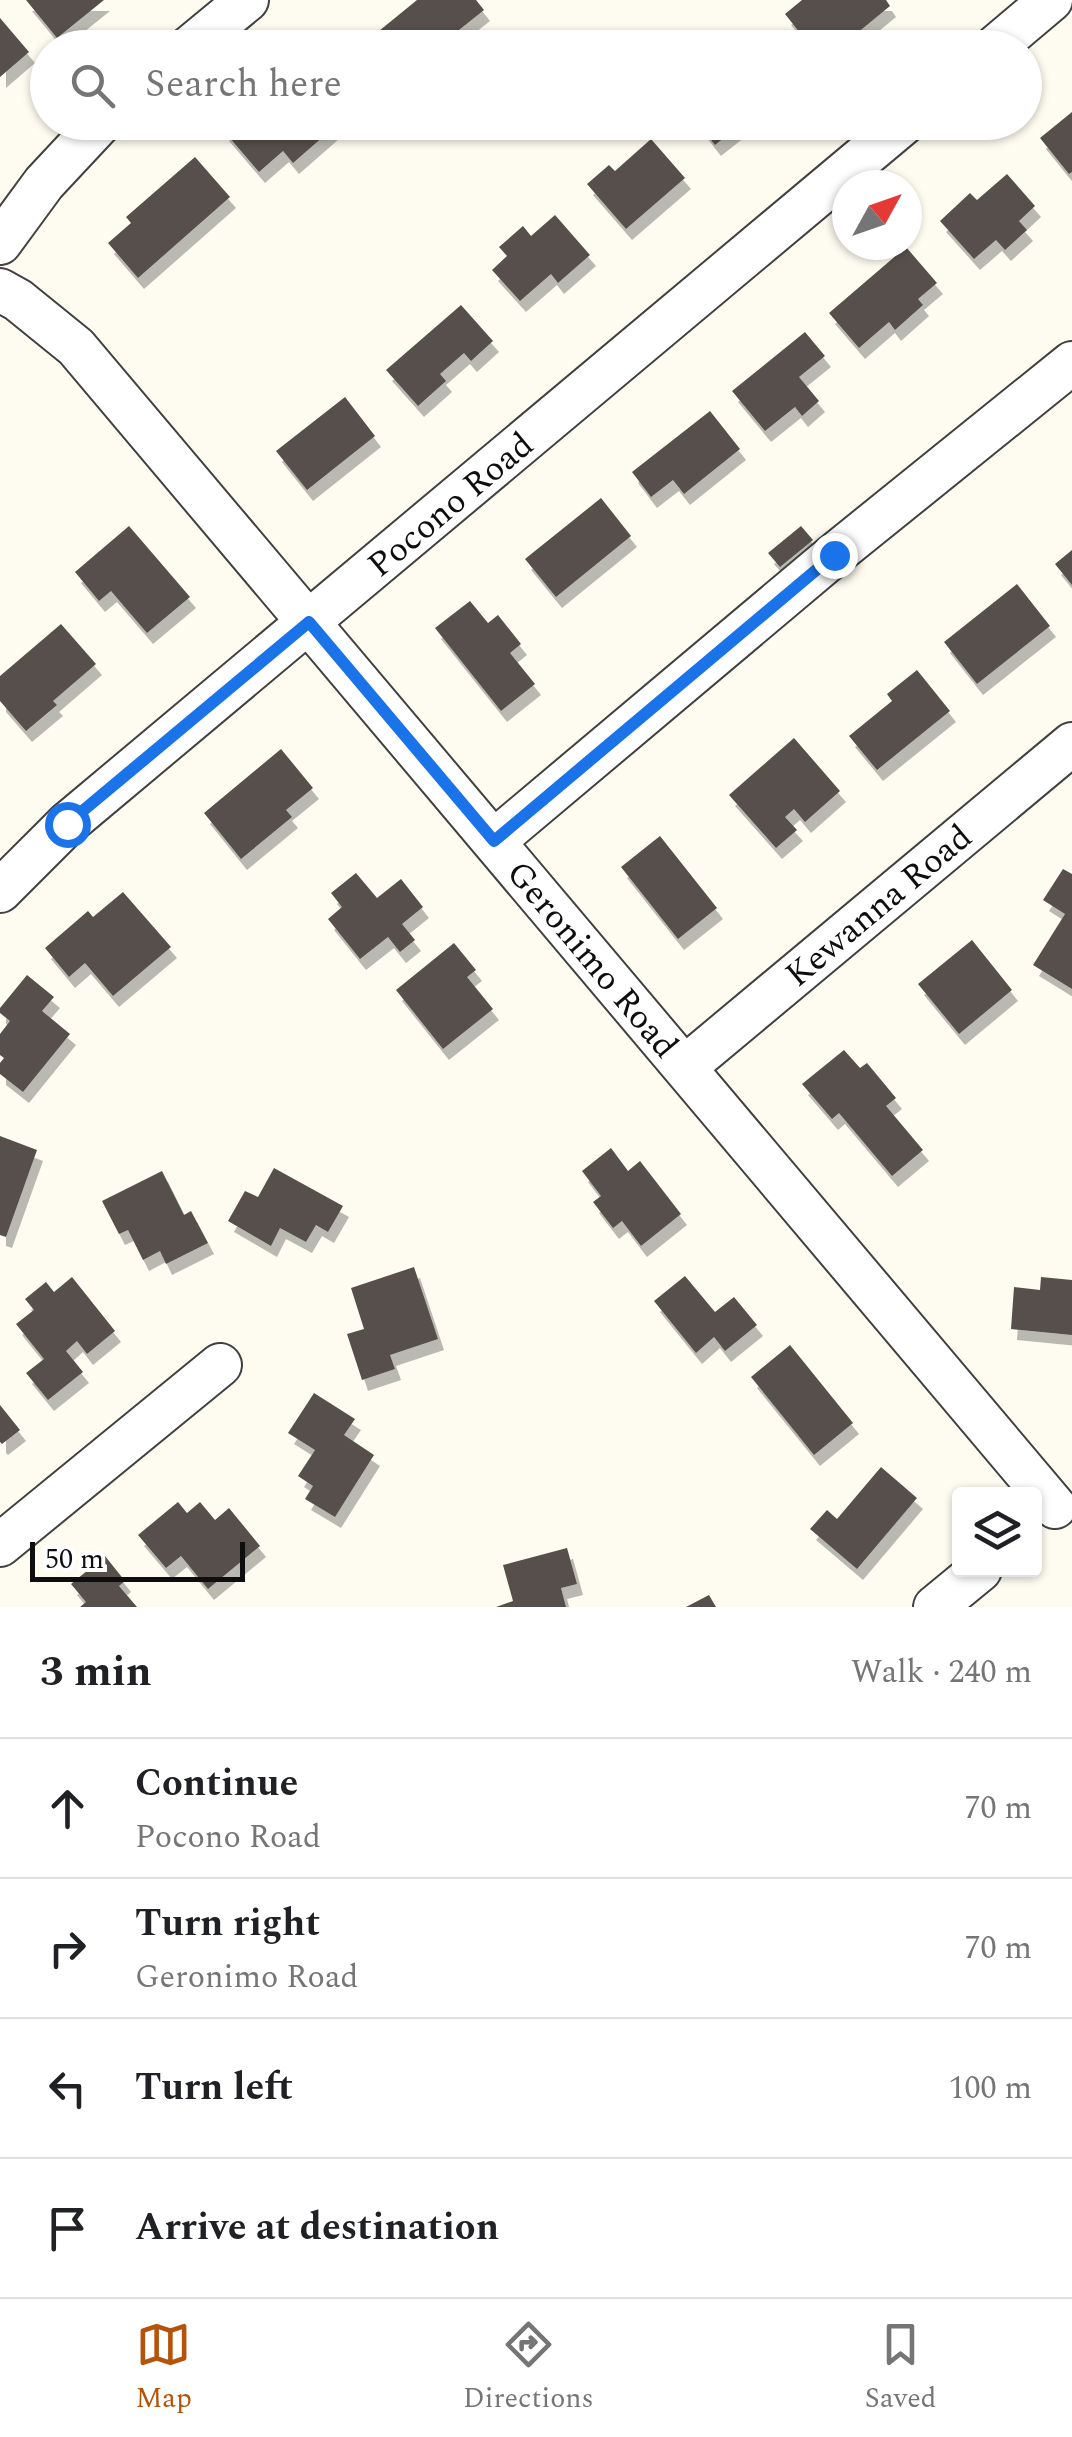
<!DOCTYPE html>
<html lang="en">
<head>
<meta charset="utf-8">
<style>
	body { margin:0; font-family:Spectral,serif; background:#f6f6f6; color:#202124 }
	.controls { position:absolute; right:30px; bottom:30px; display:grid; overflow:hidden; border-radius:10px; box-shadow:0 2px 8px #0004 }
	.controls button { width:90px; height:90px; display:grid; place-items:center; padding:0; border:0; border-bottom:2px solid #e0e0e0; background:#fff; color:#202124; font:50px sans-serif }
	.compass { position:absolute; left:832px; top:170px; width:90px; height:90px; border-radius:50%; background:#fff; box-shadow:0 2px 8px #0004; rotate:50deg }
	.scale { position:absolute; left:30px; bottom:25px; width:215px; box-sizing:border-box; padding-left:10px; border:5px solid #0e0e0e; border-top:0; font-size:28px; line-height:35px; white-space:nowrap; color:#0e0e0e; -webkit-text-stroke:8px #fff; paint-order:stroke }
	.stop { position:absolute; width:30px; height:30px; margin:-22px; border:8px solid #1a73e8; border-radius:50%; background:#fff }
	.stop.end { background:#1a73e8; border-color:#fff; box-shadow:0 2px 10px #0008 }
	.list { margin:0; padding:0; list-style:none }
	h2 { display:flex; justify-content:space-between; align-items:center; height:130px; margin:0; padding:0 40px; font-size:42px }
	h2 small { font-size:32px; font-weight:400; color:#757577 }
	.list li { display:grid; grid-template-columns:65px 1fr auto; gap:30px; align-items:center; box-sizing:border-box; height:140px; padding:0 40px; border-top:2px solid #e0e0e0 }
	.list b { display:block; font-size:38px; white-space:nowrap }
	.list p { margin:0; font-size:32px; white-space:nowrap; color:#757577 }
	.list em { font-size:32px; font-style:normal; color:#757577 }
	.icon { flex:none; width:55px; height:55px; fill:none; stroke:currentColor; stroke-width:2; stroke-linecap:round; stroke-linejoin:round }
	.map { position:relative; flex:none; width:1072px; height:1607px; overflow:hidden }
	.search { position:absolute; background:#fff; box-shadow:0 2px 8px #0004; left:30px; right:30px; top:30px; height:110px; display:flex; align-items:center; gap:25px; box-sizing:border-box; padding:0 35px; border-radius:55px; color:#757577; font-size:38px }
	.sheet { height:690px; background:#fff }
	nav { display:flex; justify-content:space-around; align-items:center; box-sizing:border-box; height:140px; border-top:2px solid #e0e0e0; background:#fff; font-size:28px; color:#757577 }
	nav a { display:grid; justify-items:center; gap:5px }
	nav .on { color:#b45309 }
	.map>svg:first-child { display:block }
	.building { fill:#56504c; filter:url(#shadow) }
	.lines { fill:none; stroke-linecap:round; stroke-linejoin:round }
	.minor-casing { stroke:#414141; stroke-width:46 }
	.minor { stroke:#fff; stroke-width:42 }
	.route { stroke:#1a73e8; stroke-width:12 }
	.labels { text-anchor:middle; stroke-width:10; stroke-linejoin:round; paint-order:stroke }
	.street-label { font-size:35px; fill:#0e0e0e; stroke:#fff }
</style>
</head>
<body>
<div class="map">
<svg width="1072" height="1607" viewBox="0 0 1072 1607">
	<defs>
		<filter id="shadow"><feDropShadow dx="6" dy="11" stdDeviation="0" flood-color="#0004"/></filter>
	</defs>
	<rect width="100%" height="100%" fill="#fefcf1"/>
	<path class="building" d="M26,0H104L57,38Z
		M417,0H476L484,10L449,38L457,48H366L363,44Z
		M802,0H886L890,6L839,48H812L785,14Z
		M0,18L29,52L0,77Z
		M1072,112V172L1069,174L1040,138Z
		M231,122H340L293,163L283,151L259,172L223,130Z
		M697,122H744L715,145Z
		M651,139L685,178L626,229L587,184L609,165L615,171Z
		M195,157L230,197L138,278L108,243L131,223L126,217Z
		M1007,174L1035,206L1019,221L1027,230L1005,250L996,240L974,259L940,221L970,193L977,200Z
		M555,215L590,255L558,283L551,274L520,301L492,270L507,256L499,247L523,226L531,236Z
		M906,247L937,283L918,299L923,305L895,330L889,322L859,348L829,313Z
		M461,305L493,341L471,361L464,353L440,374L446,381L418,406L386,370Z
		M805,332L825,356L799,377L819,401L802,416L795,407L765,431L732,391Z
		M345,397L375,436L307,490L276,451Z
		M710,411L740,449L684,494L673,480L651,497L632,472Z
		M601,498L631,536L556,597L525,559Z
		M129,526L190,597L147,633L111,591L99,601L75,572Z
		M801,526L813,540L780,567L768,553Z
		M1072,550V585L1055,564Z
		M1017,584L1050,626L977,684L944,642Z
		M470,601L488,623L498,615L521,644L510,653L535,684L501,711L435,628Z
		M61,624L96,664L53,701L57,705L26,731L0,701V676Z
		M917,670L950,711L877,770L849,736L892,701L887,694Z
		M794,738L840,791L805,822L794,809L785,817L797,830L776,848L729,795Z
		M281,749L313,788L286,810L292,817L241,859L204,813Z
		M660,836L717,908L678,939L621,867Z
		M1063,869L1072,874V989L1033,965L1065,914L1043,900Z
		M356,873L377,898L401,879L423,907L402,924L415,940L400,952L388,937L360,959L328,919L342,907L331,893Z
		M123,892L171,947L113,996L85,963L69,977L45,948L88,911L93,917Z
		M972,940L1012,990L959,1034L918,984Z
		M454,943L476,970L467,977L493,1009L443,1049L396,990Z
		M27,975L54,997L42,1011L70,1034L23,1092L0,1074V1063L4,1058L0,1055V1034L10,1021L0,1013V1008Z
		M844,1050L860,1068L867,1063L896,1098L886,1106L923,1150L892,1176L839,1113L832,1119L802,1084Z
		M0,1136L37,1150L6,1237L0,1235Z
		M611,1148L628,1171L640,1161L681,1214L641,1246L622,1221L613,1228L593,1202L601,1196L582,1171Z
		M274,1168L343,1206L328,1232L316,1225L306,1242L280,1228L271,1246L228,1221L245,1191L258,1197Z
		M162,1171L184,1215L191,1211L208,1243L166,1264L160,1251L143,1260L128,1230L119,1234L102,1201Z
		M414,1267L438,1339L390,1355L395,1369L362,1380L347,1334L364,1329L351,1288Z
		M685,1276L715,1312L734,1297L757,1325L725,1351L714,1337L696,1353L654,1301Z
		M72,1277L115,1331L87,1354L77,1341L66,1351L83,1372L48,1400L26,1373L44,1359L16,1324L34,1310L25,1299L46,1282L54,1292Z
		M1041,1277L1072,1280V1335L1011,1329L1014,1287L1040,1290Z
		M790,1345L853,1423L814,1455L751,1377Z
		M314,1393L355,1419L344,1435L374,1455L335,1517L305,1499L313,1486L298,1476L315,1450L288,1433Z
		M0,1405L20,1430L2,1444L0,1442Z
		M881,1467L917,1498L857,1569L810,1529L827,1510L837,1519Z
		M178,1502L187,1513L200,1502L215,1520L229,1508L260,1546L208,1589L181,1556L166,1568L138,1535Z
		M567,1548L577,1584L561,1588L566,1607H496L513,1601L503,1565Z
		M105,1556L125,1581L119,1586L137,1607H80L86,1602L71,1584Z
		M709,1595L716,1607H686Z"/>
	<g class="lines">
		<defs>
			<path id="minor" d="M189,48L247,0
				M994,48L1051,0
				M0,243L44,183L101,122
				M0,290L18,300L76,347L1055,1507
				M494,841L834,555L1072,363
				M0,891L67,824L905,122
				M685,1067L1072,744
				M0,1545L220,1365
				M935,1607L980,1570"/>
		</defs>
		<use href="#minor" class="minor-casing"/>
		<use href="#minor" class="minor"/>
	</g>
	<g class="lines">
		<path class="route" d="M67,824L309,622L494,841L834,555"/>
	</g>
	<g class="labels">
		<g class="street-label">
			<text transform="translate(450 504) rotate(-40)" y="12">Pocono Road</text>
			<text transform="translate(878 905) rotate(-40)" y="12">Kewanna Road</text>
			<text transform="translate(593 959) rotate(50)" y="12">Geronimo Road</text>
		</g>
	</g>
</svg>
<div class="controls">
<button><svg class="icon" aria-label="layers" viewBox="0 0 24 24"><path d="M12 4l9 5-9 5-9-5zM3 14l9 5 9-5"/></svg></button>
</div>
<svg class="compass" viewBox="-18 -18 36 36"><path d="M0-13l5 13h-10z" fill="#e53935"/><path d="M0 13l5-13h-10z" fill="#757577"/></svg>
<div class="scale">50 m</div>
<div class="stop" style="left:67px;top:824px"></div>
<div class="stop end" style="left:834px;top:555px"></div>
<div class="search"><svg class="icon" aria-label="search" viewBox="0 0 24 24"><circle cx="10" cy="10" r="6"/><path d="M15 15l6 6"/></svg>Search here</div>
</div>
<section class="sheet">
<h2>3 min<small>Walk · 240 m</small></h2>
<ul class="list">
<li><svg class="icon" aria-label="ahead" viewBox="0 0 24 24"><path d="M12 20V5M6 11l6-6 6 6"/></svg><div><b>Continue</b><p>Pocono Road</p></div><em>70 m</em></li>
<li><svg class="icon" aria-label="right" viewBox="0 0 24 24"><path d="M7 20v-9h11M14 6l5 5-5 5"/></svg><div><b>Turn right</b><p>Geronimo Road</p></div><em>70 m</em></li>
<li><svg class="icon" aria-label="left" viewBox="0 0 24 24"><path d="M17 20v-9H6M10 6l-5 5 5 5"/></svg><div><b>Turn left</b></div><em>100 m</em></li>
<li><svg class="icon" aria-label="arrive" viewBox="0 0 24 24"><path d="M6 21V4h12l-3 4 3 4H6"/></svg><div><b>Arrive at destination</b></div></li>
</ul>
</section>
<nav>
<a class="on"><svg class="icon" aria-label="map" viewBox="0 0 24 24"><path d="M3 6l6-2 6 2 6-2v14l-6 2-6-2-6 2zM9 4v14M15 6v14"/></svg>Map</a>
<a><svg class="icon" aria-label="directions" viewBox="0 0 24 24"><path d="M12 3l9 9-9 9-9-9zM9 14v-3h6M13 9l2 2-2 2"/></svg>Directions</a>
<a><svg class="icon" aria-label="saved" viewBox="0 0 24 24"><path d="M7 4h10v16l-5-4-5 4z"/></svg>Saved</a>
</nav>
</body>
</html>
